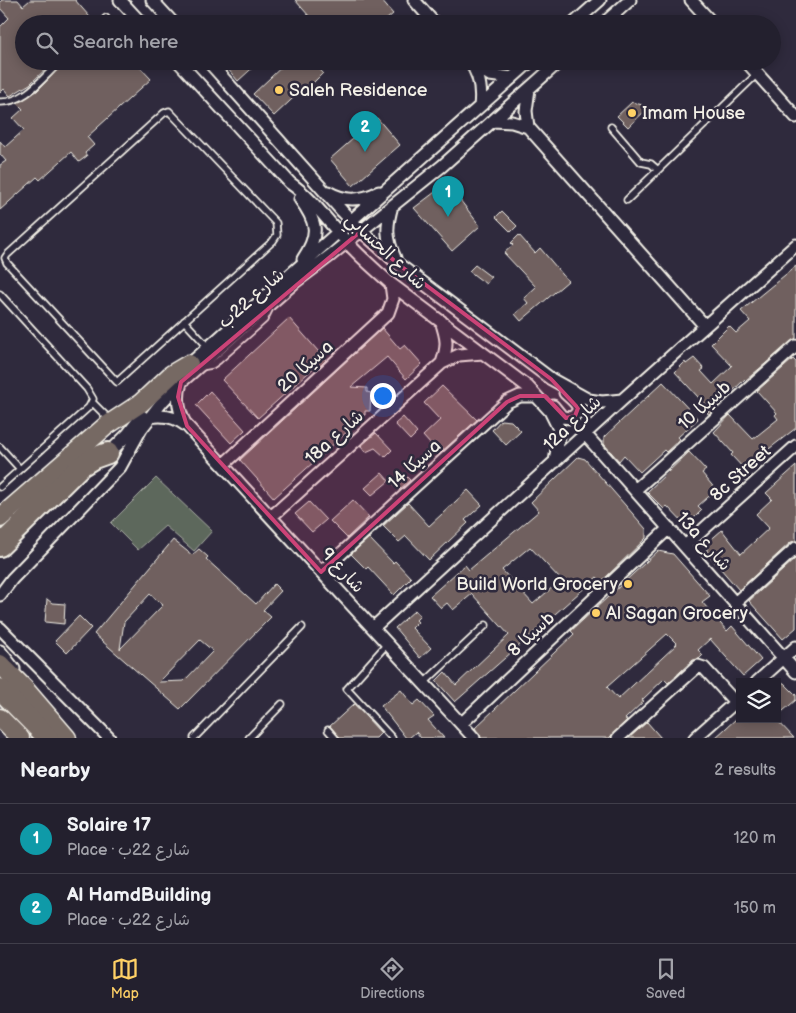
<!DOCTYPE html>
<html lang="en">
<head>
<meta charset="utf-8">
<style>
	body { margin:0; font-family:"Balsamiq Sans","Playpen Sans Arabic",sans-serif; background:#2b2836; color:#f1f3f6 }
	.controls { position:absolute; right:15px; bottom:15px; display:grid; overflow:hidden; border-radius:0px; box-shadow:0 2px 12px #0003 }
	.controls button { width:45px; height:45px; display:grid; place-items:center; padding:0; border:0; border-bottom:1px solid #403e4a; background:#23202e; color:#f1f3f6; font:25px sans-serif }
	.you { position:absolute; left:382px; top:395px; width:18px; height:18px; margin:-12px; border:4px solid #fff; border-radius:50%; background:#1a73e8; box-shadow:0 0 0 8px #1a73e833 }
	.badge { display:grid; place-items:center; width:32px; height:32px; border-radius:50%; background:#ffd166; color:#fff; font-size:16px; font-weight:700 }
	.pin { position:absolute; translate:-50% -41px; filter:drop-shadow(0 1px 2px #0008) }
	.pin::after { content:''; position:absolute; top:26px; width:18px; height:15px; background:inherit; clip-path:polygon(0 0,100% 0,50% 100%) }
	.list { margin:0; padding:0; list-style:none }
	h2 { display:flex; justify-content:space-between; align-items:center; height:65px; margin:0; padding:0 20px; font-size:21px }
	h2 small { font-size:16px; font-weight:400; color:#a3a3aa }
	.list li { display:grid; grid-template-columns:32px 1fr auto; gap:15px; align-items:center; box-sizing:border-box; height:70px; padding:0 20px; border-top:1px solid #403e4a }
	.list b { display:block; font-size:19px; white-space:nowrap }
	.list p { margin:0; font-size:16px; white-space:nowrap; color:#a3a3aa }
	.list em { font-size:16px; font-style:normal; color:#a3a3aa }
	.icon { flex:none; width:28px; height:28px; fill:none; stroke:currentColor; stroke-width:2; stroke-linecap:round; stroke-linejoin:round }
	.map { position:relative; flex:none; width:796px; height:738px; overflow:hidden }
	.search { position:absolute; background:#23202e; box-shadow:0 2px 12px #0003; left:15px; right:15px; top:15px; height:55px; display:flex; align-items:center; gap:12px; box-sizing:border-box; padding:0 18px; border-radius:28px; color:#a3a3aa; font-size:19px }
	.sheet { height:205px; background:#23202e }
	nav { display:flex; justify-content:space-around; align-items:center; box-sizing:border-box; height:70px; border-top:1px solid #403e4a; background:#23202e; font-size:14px; color:#a3a3aa }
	nav a { display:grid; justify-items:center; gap:2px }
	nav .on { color:#ffd166 }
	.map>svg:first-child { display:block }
	.green { fill:#5d685c; stroke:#a8aca2 }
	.building { fill:#70615e; stroke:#f4f1e8; fill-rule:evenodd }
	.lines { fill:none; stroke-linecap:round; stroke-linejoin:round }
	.service-casing { stroke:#f4f1e8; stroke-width:9 }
	.minor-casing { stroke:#f4f1e8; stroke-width:15 }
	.primary-casing { stroke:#f4f1e8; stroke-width:21 }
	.motorway-casing { stroke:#f4f1e8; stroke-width:24 }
	.service { stroke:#2f2a3d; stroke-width:5.5 }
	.minor { stroke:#2f2a3d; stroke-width:11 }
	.primary { stroke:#766964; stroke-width:18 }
	.motorway { stroke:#766964; stroke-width:20 }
	.marked { fill:#cc4377; fill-opacity:0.2; stroke:#cc4377; stroke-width:4; stroke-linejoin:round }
	.poi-dot { fill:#ffd166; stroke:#2f2a3d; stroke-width:2 }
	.labels { text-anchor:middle; stroke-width:5; stroke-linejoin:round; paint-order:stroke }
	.poi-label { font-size:18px; fill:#f4f1e8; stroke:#2f2a3d; text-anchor:start }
	.street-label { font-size:18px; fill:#f4f1e8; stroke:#2f2a3d }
</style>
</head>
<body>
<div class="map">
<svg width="796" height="738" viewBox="0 0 796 738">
	<rect width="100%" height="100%" fill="#2f2a3d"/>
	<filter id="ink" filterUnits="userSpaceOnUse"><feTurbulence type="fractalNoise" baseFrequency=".02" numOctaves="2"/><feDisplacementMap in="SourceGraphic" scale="10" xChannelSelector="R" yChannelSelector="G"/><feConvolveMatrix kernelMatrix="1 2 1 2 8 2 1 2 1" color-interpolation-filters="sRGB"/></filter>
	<g filter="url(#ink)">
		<path class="green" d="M156,478L212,531L194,551L165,526L138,550L111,523Z"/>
		<path class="building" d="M2,0H18L23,6L30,0H75L96,24H24V61H54L30,84L10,96L4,89L0,93V27L9,18L0,8V2Z
			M295,0H381L393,14L381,24H316Z
			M272,14L281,24H260Z
			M66,61H134L151,79L87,137L94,145L85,153L87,156L79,162L71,152L40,180L37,177L0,210V165L6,161L0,154V141L5,147L24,130L13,118L23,109L17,103L37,91Z
			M221,61H260L238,81Z
			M288,61H312L323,73L309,87L307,85L274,116L253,94Z
			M632,102L642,105L647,109L628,127L617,116Z
			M377,118L400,145L353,186L330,159Z
			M447,183L480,226L452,251L414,208Z
			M502,211L517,226L511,232L496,217Z
			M519,235L535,253L540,248L568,281L521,321L515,314L528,303L524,298L536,287L504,253L513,245L511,243Z
			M475,265L491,277L486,284L469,271Z
			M796,266V338L746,380L745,379L709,414L707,413L710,410L675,372L685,362L686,364L694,358L704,369L701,371L713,384L732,366L711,344L729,326L736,333L750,321L741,311Z
			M289,318L326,360L319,367L317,365L258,418L222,380Z
			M382,328L400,349L405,345L422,364L406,379L387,357L351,387L367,388V392L371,393L370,411H365V415H359L358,422L274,498L240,460Z
			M793,359L796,362V428L765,452L767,454L747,472L731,455L733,453L714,432L730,415L753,439L778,419L775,415L777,413L757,391Z
			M663,382L698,419L678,437L680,439L666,452L664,450L640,472L624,455L619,461L604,444V437Z
			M442,386L477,420L439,454L423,436L440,420L424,403Z
			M210,391L245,430L231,443L196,405Z
			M403,417L417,433L410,440L395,424Z
			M501,420L511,421L521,431L506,445L492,430Z
			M376,433L392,450L385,457L375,448L366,452L361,446Z
			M689,452L706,470L702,473L716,490L698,506L702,510L686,526L667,506L664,509L647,492Z
			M578,457L585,459L646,529V538L601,582L597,577L455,702L436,681L445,672L456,685L509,635L472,594L453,610L447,603L441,608L430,596L465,565L469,570L539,511L531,502ZM530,547L561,580L533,604L502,570Z
			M796,466V541L791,542L739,590L707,553V543L722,530L741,554L769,528L756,514L772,499L766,493Z
			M382,473L389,481L372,495L365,488Z
			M403,473L410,480L399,490L393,483Z
			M468,490L482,505L465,520L468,523L429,560L406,536L399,542L383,526L408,503L429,526Z
			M353,500L369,517L347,538L330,521Z
			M309,502L326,520L312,532L295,514Z
			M369,538L393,563L395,561L411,578L394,595L368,567L366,569L351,554Z
			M173,540L192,555L199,549L208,557L206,559L256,604L274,584L281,591L263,610L271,617L180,709L94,634ZM150,594L163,605L120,649L124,622ZM200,640L213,651L184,681L159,682Z
			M658,551L673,554L710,596L702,602L727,631L732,626L761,660L743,676L710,639L698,650L703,655L699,659L693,660L668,683L664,679L642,700L644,701L625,719L627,720L609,738H481L475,728L574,634L571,631ZM667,634L677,644L618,699L607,687Z
			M796,558V628L783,639L749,601Z
			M47,599L52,603L65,604L64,624L45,622Z
			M415,610L420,616L416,620L418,622L412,628L431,648L420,658L395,628Z
			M79,616L91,628L67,653L55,641Z
			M777,682L784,683L796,695V700L777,716Z
			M401,690L413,705L419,700L434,716L428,720L444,738H421L416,732L409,738H406L381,706Z
			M354,704L381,733L376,738H340L330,726Z
			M736,719H776L794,738H715Z
			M647,722L661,738H629Z"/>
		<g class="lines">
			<defs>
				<path id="service" d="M101,24L106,18
					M0,102C26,103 43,77 61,61
					M169,111L276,223L277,235L273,241L117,382L7,263L5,258L7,255L164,113Z
					M611,127L641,162L651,164L658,170
					M627,200L757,74
					M0,294L87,389L93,399L89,407L0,487
					M184,321L208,347
					M201,367L212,365L219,360L264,320L271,306
					M92,402L110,420
					M0,447L20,469
					M387,644L347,689L392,738
					M424,683L486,625
					M328,730L335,738
					M194,738L302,627
					M249,738L282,704"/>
				<path id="minor" d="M120,0L142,24
					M152,0L174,24
					M414,0L435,24
					M691,0L713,24
					M573,24L600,0
					M603,24L630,0
					M178,61L290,183C312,198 328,222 346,241C360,257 376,270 391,284L528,387L550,411L558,427L559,436L555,462
					M208,61L342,211L361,231L398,264L551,379L589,400L602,402L622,400
					M469,61C480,74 482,89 480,106
					M746,61L796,117
					M473,65L490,75L512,78
					M493,121L512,122L528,127L705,326
					M528,127L526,111L529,89
					M328,192C345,202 361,201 379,192
					M300,199C317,222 320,234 303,259
					M392,206C386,226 386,239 395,258
					M441,321C447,339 448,345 442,363
					M184,369L531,61
					M181,383C176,398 178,411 186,425
					M553,406L562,417L571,418C586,409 574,401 565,393
					M150,417C164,414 176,417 187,426L474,738
					M585,434L796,672
					M106,456L128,434L142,416
					M223,465L388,313L393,299L391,284
					M635,490L796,346
					M271,517L442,363L459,355L483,353
					M685,546L796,446
					M321,572L507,402L520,396H536
					M0,595L12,579L120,467L141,429L162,402L181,382L295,282L331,255L442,166L560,61
					M735,603L796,548
					M0,628L109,738
					M373,628L622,400L796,245
					M0,651L14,669
					M757,682L796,647
					M461,724L669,528
					M618,738L698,666L704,668L735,702
					M695,738L740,698"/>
				<path id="primary" d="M0,518L106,426L141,403L172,374L189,364
					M0,664L24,688L67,738
					M0,718L20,738"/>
				<path id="motorway" d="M0,546L81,466L94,458L108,453
					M0,689L48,738"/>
			</defs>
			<use href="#service" class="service-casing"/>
			<use href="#minor" class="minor-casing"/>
			<use href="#primary" class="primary-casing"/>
			<use href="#motorway" class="motorway-casing"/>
			<use href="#service" class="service"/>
			<use href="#minor" class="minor"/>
			<use href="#primary" class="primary"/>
			<use href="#motorway" class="motorway"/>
		</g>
	</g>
	<path class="marked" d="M361,231L398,264L551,379L578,408L575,416L566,418L545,396H520L507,402L321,572L187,426L178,397L181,382Z"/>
	<g class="poi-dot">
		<circle cx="279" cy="90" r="5"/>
		<circle cx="632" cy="113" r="5"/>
		<circle cx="628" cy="584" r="5"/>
		<circle cx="596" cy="613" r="5"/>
	</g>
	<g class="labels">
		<g class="poi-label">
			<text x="289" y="96">Saleh Residence</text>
			<text x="642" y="119">Imam House</text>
			<text x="618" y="590" text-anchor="end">Build World Grocery</text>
			<text x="606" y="619">Al Sagan Grocery</text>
		</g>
		<g class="street-label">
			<text transform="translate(386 251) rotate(43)" y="6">شارع الحسابي</text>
			<text transform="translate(251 298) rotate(-41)" y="6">شارع 22ب</text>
			<text transform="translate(305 366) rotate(-42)" y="6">سيكا 20a</text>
			<text transform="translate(704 405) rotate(-42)" y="6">سيكا 10b</text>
			<text transform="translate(572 423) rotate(-43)" y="6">12a شارع</text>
			<text transform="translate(334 437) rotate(-42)" y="6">18a شارع</text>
			<text transform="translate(414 464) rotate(-42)" y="6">سيكا 14a</text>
			<text transform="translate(740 473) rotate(-42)" y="6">8c Street</text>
			<text transform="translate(704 541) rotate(48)" y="6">13a شارع</text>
			<text transform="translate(343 570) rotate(47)" y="6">شارع 9</text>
			<text transform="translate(531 634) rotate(-43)" y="6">سيكا 8b</text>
		</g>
	</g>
</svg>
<div class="controls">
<button><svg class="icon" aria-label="layers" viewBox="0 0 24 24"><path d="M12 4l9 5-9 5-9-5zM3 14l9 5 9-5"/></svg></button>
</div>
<div class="you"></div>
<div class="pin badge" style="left:448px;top:217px;background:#0f9aa8">1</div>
<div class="pin badge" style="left:365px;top:152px;background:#0f9aa8">2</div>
<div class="search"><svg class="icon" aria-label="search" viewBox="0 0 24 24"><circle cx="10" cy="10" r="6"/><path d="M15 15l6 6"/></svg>Search here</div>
</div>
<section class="sheet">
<h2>Nearby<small>2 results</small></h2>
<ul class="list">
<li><span class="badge" style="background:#0f9aa8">1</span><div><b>Solaire 17</b><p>Place · شارع 22ب</p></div><em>120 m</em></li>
<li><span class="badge" style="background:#0f9aa8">2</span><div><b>Al HamdBuilding</b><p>Place · شارع 22ب</p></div><em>150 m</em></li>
</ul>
</section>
<nav>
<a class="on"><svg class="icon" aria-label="map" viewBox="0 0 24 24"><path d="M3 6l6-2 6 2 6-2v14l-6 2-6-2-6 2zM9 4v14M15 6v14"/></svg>Map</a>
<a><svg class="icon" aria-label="directions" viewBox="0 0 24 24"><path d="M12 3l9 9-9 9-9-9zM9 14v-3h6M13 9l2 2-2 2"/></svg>Directions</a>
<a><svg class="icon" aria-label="saved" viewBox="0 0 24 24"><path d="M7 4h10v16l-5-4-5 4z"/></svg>Saved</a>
</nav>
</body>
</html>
